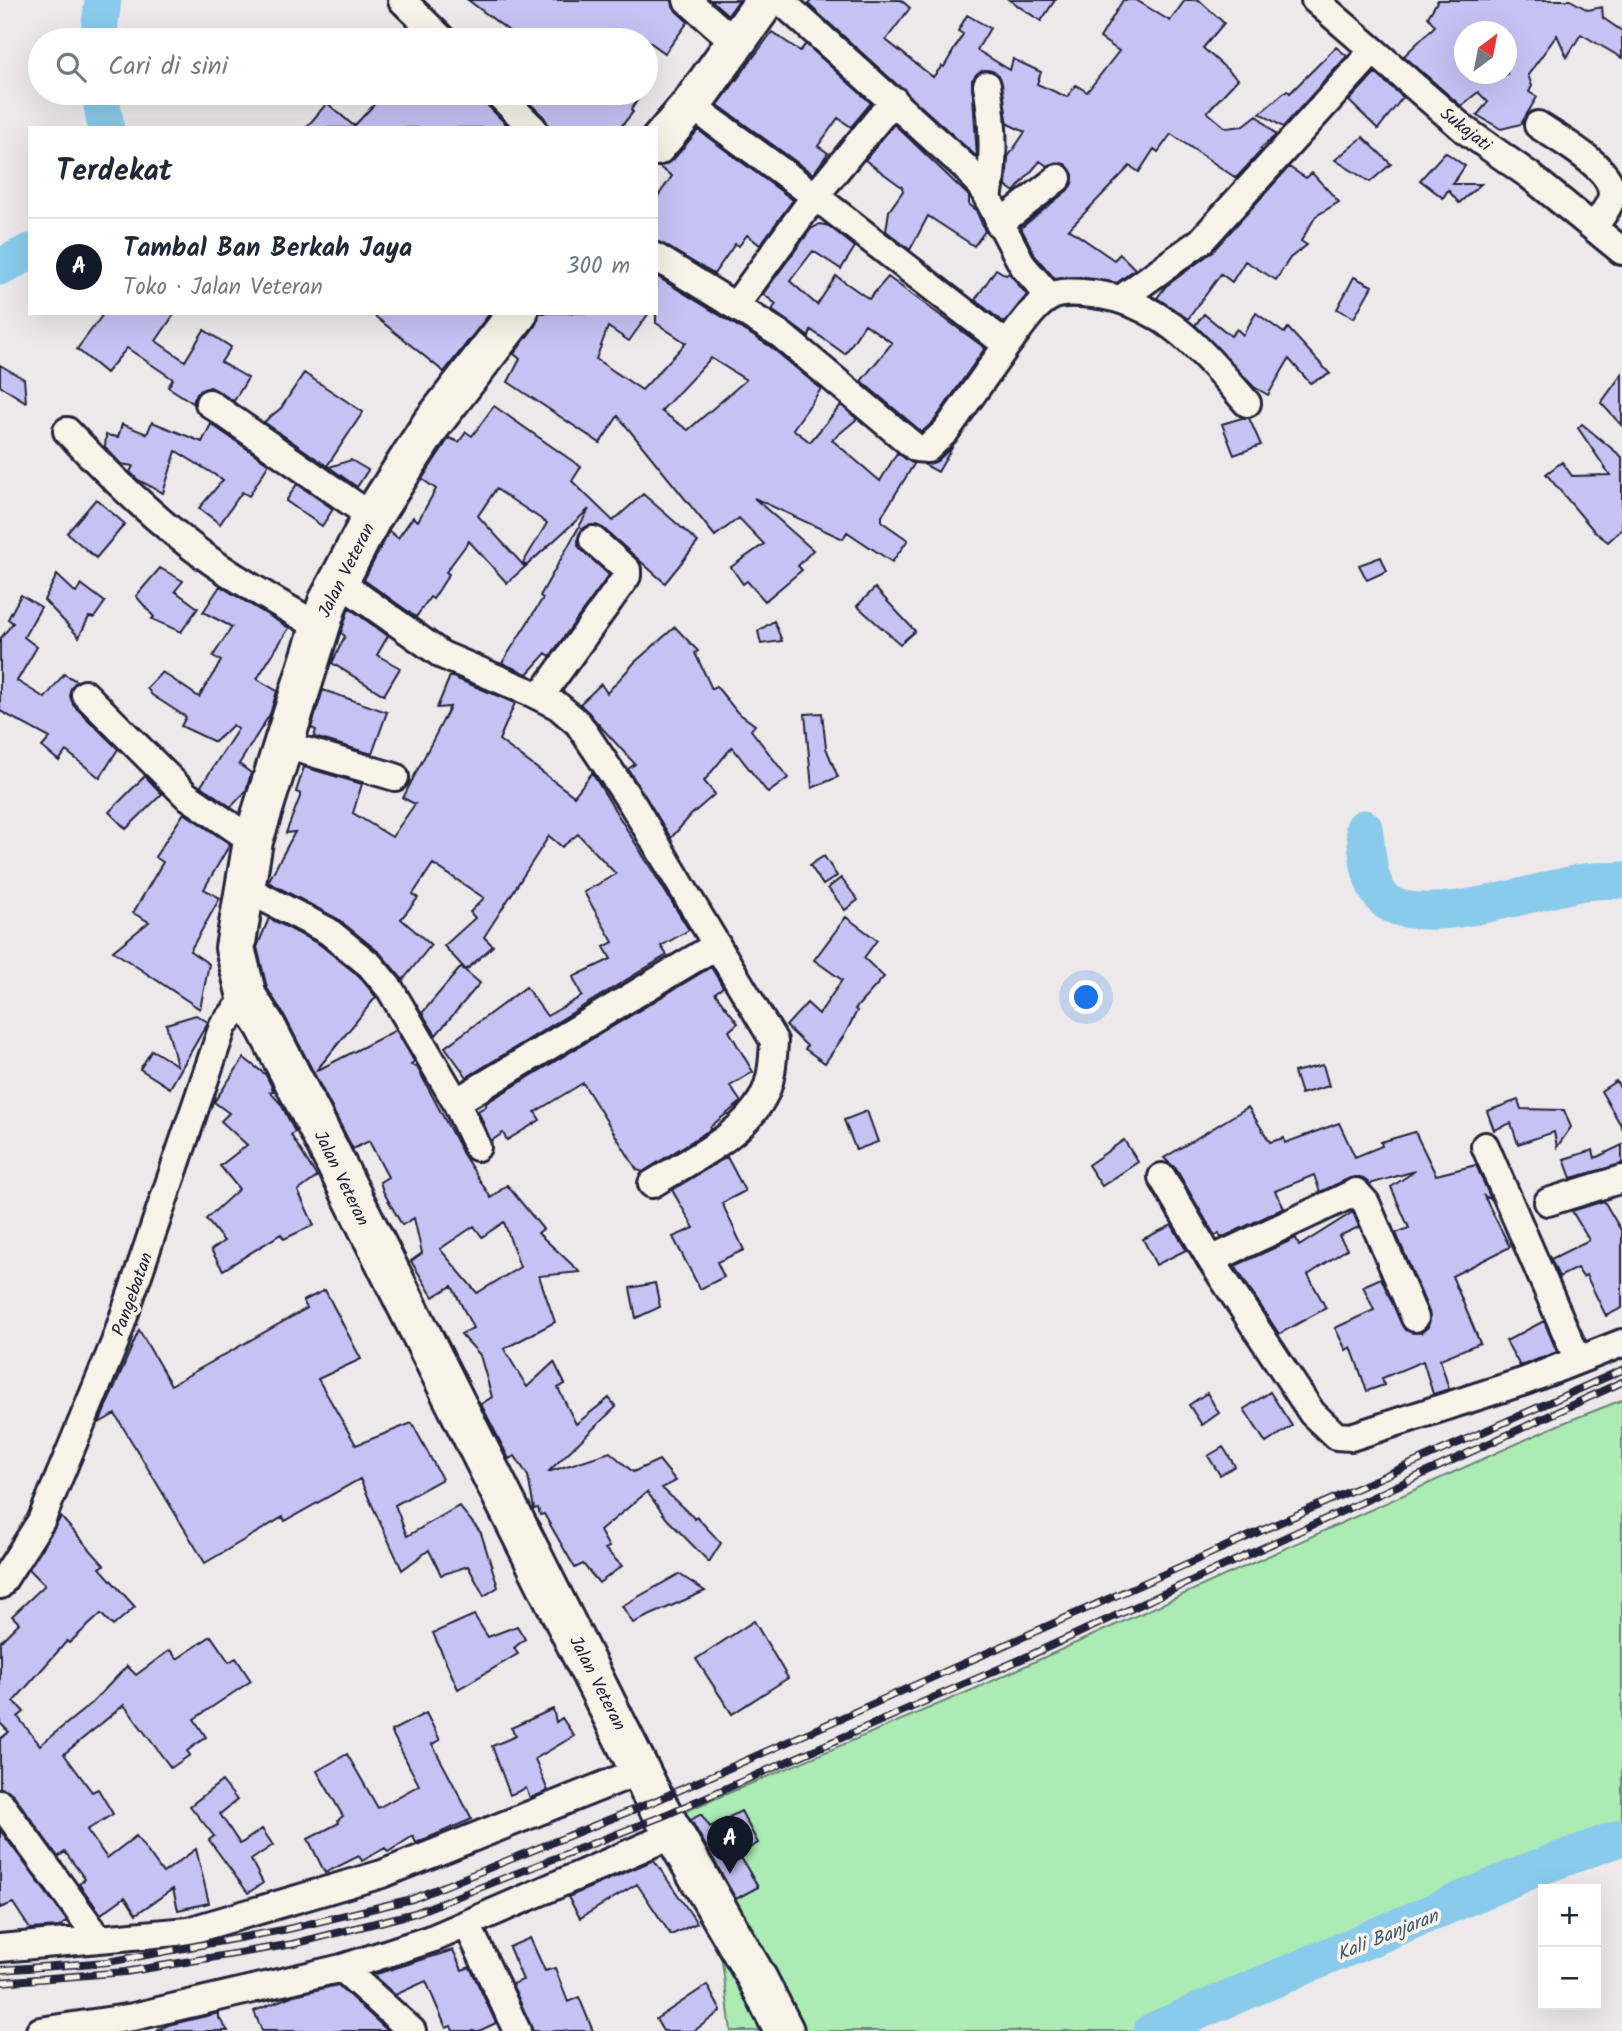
<!DOCTYPE html>
<html lang="id">
<head>
<meta charset="utf-8">
<style>
	body { margin:0; font-family:Kalam,sans-serif; background:#f2f2f3; color:#1f2937 }
	.controls { position:absolute; right:21px; bottom:21px; display:grid; overflow:hidden; border-radius:0px; box-shadow:0 7px 28px #0002 }
	.controls button { width:63px; height:63px; display:grid; place-items:center; padding:0; border:0; border-bottom:2px solid #e0e1e3; background:#fff; color:#1f2937; font:35px sans-serif }
	.compass { position:absolute; left:1454px; top:21px; width:63px; height:63px; border-radius:50%; background:#fff; box-shadow:0 7px 28px #0002; rotate:32deg }
	.you { position:absolute; left:1087px; top:998px; width:24px; height:24px; margin:-18px; border:5px solid #fff; border-radius:50%; background:#1a73e8; box-shadow:0 0 0 10px #1a73e833 }
	.badge { display:grid; place-items:center; width:46px; height:46px; border-radius:50%; background:#111827; color:#fff; font-size:23px; font-weight:700 }
	.pin { position:absolute; translate:-50% -58px; filter:drop-shadow(0 2px 4px #0008) }
	.pin::after { content:''; position:absolute; top:37px; width:24px; height:21px; background:inherit; clip-path:polygon(0 0,100% 0,50% 100%) }
	.list { margin:0; padding:0; list-style:none }
	h2 { display:flex; justify-content:space-between; align-items:center; height:91px; margin:0; padding:0 28px; font-size:30px }
	h2 small { font-size:23px; font-weight:400; color:#747a83 }
	.list li { display:grid; grid-template-columns:46px 1fr auto; gap:21px; align-items:center; box-sizing:border-box; height:98px; padding:0 28px; border-top:2px solid #e0e1e3 }
	.list b { display:block; font-size:26px; white-space:nowrap }
	.list p { margin:0; font-size:23px; white-space:nowrap; color:#747a83 }
	.list em { font-size:23px; font-style:normal; color:#747a83 }
	.icon { flex:none; width:38px; height:38px; fill:none; stroke:currentColor; stroke-width:2; stroke-linecap:round; stroke-linejoin:round }
	.map { position:relative; flex:none; width:1622px; height:2031px; overflow:hidden }
	.search { position:absolute; background:#fff; box-shadow:0 7px 28px #0002; left:28px; top:28px; width:630px; height:77px; display:flex; align-items:center; gap:18px; box-sizing:border-box; padding:0 24px; border-radius:38px; color:#747a83; font-size:26px }
	.panel { position:absolute; background:#fff; box-shadow:0 7px 28px #0002; left:28px; top:126px; width:630px; height:189px; border-radius:0px }
	.map>svg:first-child { display:block }
	.green { fill:#acebb3; stroke:#678677; stroke-width:2 }
	.lines { fill:none; stroke-linecap:round; stroke-linejoin:round }
	.river { stroke:#8acbeb; stroke-width:37 }
	.building { fill:#c6c2f4; stroke:#22223b; stroke-width:2; fill-rule:evenodd }
	.minor-casing { stroke:#22223b; stroke-width:32 }
	.highway-casing { stroke:#22223b; stroke-width:44 }
	.minor { stroke:#f7f3e8; stroke-width:26 }
	.highway { stroke:#f7f3e8; stroke-width:38 }
	.rail-casing { stroke:#22223b; stroke-width:8 }
	.rail { stroke:#f7f3e8; stroke-width:5; stroke-dasharray:16; stroke-linecap:butt }
	.labels { text-anchor:middle; stroke-width:7; stroke-linejoin:round; paint-order:stroke }
	.street-label { font-size:18px; fill:#22223b; stroke:#f7f3e8 }
	.water-label { font-size:19px; font-style:italic; fill:#415570; stroke:#f7f3e8 }
</style>
</head>
<body>
<div class="map">
<svg width="1622" height="2031" viewBox="0 0 1622 2031">
	<rect width="100%" height="100%" fill="#ede9ea"/>
	<filter id="ink" filterUnits="userSpaceOnUse"><feTurbulence type="fractalNoise" baseFrequency=".0143" numOctaves="2"/><feDisplacementMap in="SourceGraphic" scale="14" xChannelSelector="R" yChannelSelector="G"/><feConvolveMatrix kernelMatrix="1 2 1 2 8 2 1 2 1" color-interpolation-filters="sRGB"/></filter>
	<g filter="url(#ink)">
		<path class="green" d="M1622,1400V1837L1532,1870L1152,2031H731L718,1930L653,1825L972,1690L1558,1425Z"/>
		<g class="lines">
			<path class="river" d="M98,40L103,0
				M100,93L106,128
				M0,267L30,252
				M1364,828C1368,851 1367,877 1381,896C1409,934 1538,890 1579,883C1593,880 1608,881 1622,880
				M1152,2031L1532,1870L1622,1837"/>
		</g>
		<path class="building" d="M468,0H672L676,11L688,22L665,53L637,33L631,40H521Z
			M711,0H739L728,15Z
			M812,0H901L910,8L886,40L933,77L942,66L944,67L963,34L958,31L967,15L990,28L977,50L1010,70L1013,59L1041,72L1037,84L1067,97L1076,85L1087,92L1119,51L1100,38L1123,0H1136L1170,21L1185,0H1199L1224,23L1203,48L1238,79L1207,112L1226,128L1243,126L1257,115L1276,135L1260,149L1262,150L1236,178L1171,134L1158,152L1154,149L1139,172L1130,166L1069,229L1114,260L1120,254L1135,269L1117,283L1078,277L1055,279L1036,257L1021,228L1068,190L1073,175L1065,164L1055,163L1047,166L1040,161L1014,192L1006,186L1008,157L1025,132L1008,124L999,75L984,70L972,80L977,157L808,4Z
			M1009,0H1055L1041,21Z
			M1438,0H1570L1588,10L1602,7L1603,18L1622,31V58L1581,34L1567,57L1557,35L1528,75L1532,86L1529,92L1537,97L1521,124L1501,129L1477,115L1488,102L1478,92L1461,106L1404,56L1435,26L1428,17ZM1465,32H1507V74H1465Z
			M772,32L800,51L806,44L871,103L851,127L838,118L818,146L828,153L813,174L718,105Z
			M1336,47L1347,56L1283,127L1260,113L1287,90L1290,93Z
			M1375,73L1403,97L1378,129L1349,101Z
			M385,93H482L486,104L510,128H306L327,103L354,126Z
			M519,93H642L631,110L633,112L620,128H548L544,117Z
			M894,124L969,196V204L976,210L985,231L974,246L928,216L910,250L886,231L889,211L903,191L902,187L865,160Z
			M698,130L793,200L760,245L747,235L739,246L735,244L714,274L656,241V199L672,176L659,167L673,160Z
			M1363,137L1391,164L1370,182L1335,160Z
			M1445,152L1465,166L1453,184H1481L1459,203L1448,190L1443,198L1420,180Z
			M1289,167L1306,178L1312,173L1339,202L1316,216L1301,241L1307,245L1290,258L1276,280L1245,261L1232,282L1221,274L1188,319L1157,298L1166,286L1212,252Z
			M820,224L829,226L855,247L841,269L813,251L790,281L817,305L836,276L869,299L888,277L985,348L934,421L922,432L861,381L892,343L865,324L845,354L811,330L809,337L772,310L776,304L763,294L811,229Z
			M996,269L1006,275L1009,273L1027,295L1004,323L975,300Z
			M656,276L771,347L821,389L793,429L810,442L841,405L857,419L832,440L880,481L897,453L914,464L882,516V522L908,540L892,562L847,532L843,539L754,498L813,550L798,566L802,570L765,601L747,581L743,584L731,567L764,544L739,518L715,536L618,416L600,443L508,382L520,359L514,354L535,326L539,313H649L629,341L608,327L596,359L642,390L686,343L656,323ZM711,358L746,380L688,430L661,411Z
			M1354,277L1372,286L1354,318L1337,309Z
			M104,313H175L156,341L185,361L204,330L231,347L221,362L248,378L234,401L210,387L197,393L193,403L168,387L173,379L127,348L106,373L77,349Z
			M371,313H490L444,372Z
			M1256,313L1284,333L1288,328L1330,374L1310,383L1289,359L1268,395L1254,387L1195,325L1204,314L1231,336L1237,329L1243,335Z
			M0,365L24,379L26,402L0,386Z
			M304,373L363,412L327,466L264,422L281,408Z
			M1622,374V426L1601,403Z
			M494,406L581,467L572,481L613,521L643,494L698,542L665,583L603,528L595,525L582,529L578,546L609,575L550,656L546,653L527,674L502,663L543,598L540,596L589,509L526,566L523,563L547,523L496,489L478,516L525,567L507,583L469,541L446,572L449,574L433,599L430,597L416,617L364,580L389,531L398,538L413,517L418,521L436,489L422,479L449,438L459,442L466,432L472,436Z
			M1242,418H1249L1261,445L1234,455L1222,424Z
			M152,422L202,442L211,424L269,464L249,496L242,492L220,524L199,508L223,480L176,451L163,493L138,480L130,472L133,466L121,464L105,447L106,435L118,437L122,424L147,434Z
			M1582,424L1622,457V529L1608,542L1595,532L1546,474L1562,462L1572,476L1610,475L1578,428Z
			M953,446L938,472L925,465L937,461Z
			M351,460L368,470L357,487L329,467Z
			M297,484L333,509L322,526L286,501Z
			M96,499L125,524L96,558L67,533Z
			M1381,557L1387,571L1367,580L1359,565Z
			M160,568L183,581L175,591L198,608L181,632L152,619L154,617L136,596Z
			M57,575L76,593L81,584L105,602L94,618L89,617L79,637L44,600Z
			M220,586L289,628L257,679L277,691L270,714L239,764L251,773L246,791L231,807L201,786L238,729L233,725L215,742L181,726L186,717L152,695L147,688L162,672L199,697L221,661L213,656L232,627L203,612Z
			M875,588L915,631L900,644L857,606Z
			M21,595L41,607L24,637L37,647L17,681L45,698L64,674L77,681L70,691L73,705L118,749L100,778L66,751L59,761L42,747L50,738L0,711V639L13,623L8,619Z
			M349,608L388,636L377,655L400,668L384,695L332,663L345,636L341,633Z
			M774,621L782,641L761,644L758,631Z
			M675,627L698,651L695,653L712,689L716,686L737,712L755,725L751,730L788,778L768,793L732,747L704,781L715,794L691,815L671,838L628,769L635,764L580,704L601,684L607,693L635,662Z
			M450,676L515,703L499,740L574,796L592,773L689,930L661,946L667,955L467,1077L445,1047L526,987L547,1016L582,996L573,977L611,959L604,947L613,942L584,892L616,874L578,834L562,847L549,836L484,937L493,946L466,970L444,946L475,918L470,912L484,898L433,864L413,894L418,898L401,919L431,945L403,980L380,953L338,919L268,882L295,832L286,833L301,794L296,792L304,767L362,784L353,813L392,837L415,804L403,798L450,707L437,708Z
			M323,690L387,712L372,754L314,737L316,730L311,728Z
			M822,713L826,748L838,777L812,788L805,714Z
			M145,776L162,794L126,829L109,812Z
			M184,813L230,844L204,889L220,898L190,951L209,964L200,1009L113,951L149,922L133,913L163,862L155,857Z
			M824,856L837,876L823,885L810,865Z
			M841,878L858,900L845,910L828,888Z
			M846,917L877,940L864,958L884,977L855,1009L857,1011L845,1034L825,1063L805,1049L807,1046L786,1026L807,1003L819,1014L842,980L814,960Z
			M269,918L319,944L359,976L376,997L316,1071L396,1030L414,1061L411,1065L417,1067L463,1154L491,1198L507,1185L543,1229L538,1233L580,1272L539,1276L555,1322L504,1349L527,1387L554,1362L565,1384L558,1388L576,1424L609,1398L616,1407L548,1472L610,1452L633,1472L659,1460L676,1481L662,1488L695,1519L697,1517L721,1543L709,1562L667,1519L647,1492L600,1531L609,1547L605,1549L622,1566L599,1583L583,1564L575,1568L544,1514L540,1515L538,1508L534,1509L528,1476L515,1456L509,1459L481,1404L492,1397L480,1355L461,1334L473,1328L452,1286L433,1297L411,1261L422,1253L414,1218L402,1225L383,1191L380,1182L388,1177L369,1141L353,1149L284,1015L267,988L257,947ZM504,1222L520,1267L477,1293L440,1249L474,1226L482,1237Z
			M461,967L480,983L436,1035L422,1013Z
			M711,967L723,987L715,993L738,1023L729,1031L753,1072L730,1086L741,1102L710,1127L711,1129L643,1172L637,1170L583,1083L535,1112L540,1120L507,1140L503,1133L491,1141L478,1111L486,1106V1103Z
			M196,1015L208,1022L170,1088L140,1069L152,1050L177,1065L166,1024Z
			M244,1058L266,1075L274,1091L270,1092L281,1104L295,1132L291,1135L317,1177L298,1191L314,1225L284,1239L281,1234L223,1270L211,1250L224,1241L206,1219L239,1189L220,1166L247,1145L221,1121L229,1113L214,1102Z
			M1323,1065L1329,1086L1301,1094L1294,1072Z
			M1616,1081L1622,1091V1127L1601,1091Z
			M1518,1100L1521,1109L1564,1110L1571,1127L1557,1147L1554,1132L1518,1144L1511,1123L1494,1130L1487,1111Z
			M1248,1107L1270,1142L1284,1138L1285,1143L1339,1123L1355,1157L1382,1146L1381,1142L1415,1132L1436,1175L1476,1165L1491,1199L1484,1196L1510,1247L1452,1276L1480,1343L1440,1359L1449,1389L1433,1394L1423,1361L1382,1378L1384,1385L1367,1391L1351,1347L1346,1350L1335,1328L1374,1310L1363,1286L1381,1278L1405,1330L1421,1333L1428,1327L1429,1312L1396,1233L1409,1228L1391,1187L1415,1171L1370,1184L1360,1177L1350,1178L1320,1192L1314,1175L1275,1191L1284,1208L1221,1238L1219,1233L1215,1236L1176,1169L1164,1158Z
			M867,1111L878,1142L856,1150L844,1120Z
			M1124,1140L1138,1162L1102,1186L1088,1165Z
			M1622,1145V1164L1571,1178L1564,1159L1593,1150L1595,1158Z
			M727,1157L745,1191L722,1203L744,1250L717,1262L724,1277L700,1289L673,1237L694,1228L672,1190Z
			M1604,1201L1622,1232V1308L1606,1316L1586,1275L1583,1277L1577,1268L1559,1277L1551,1259L1589,1240L1572,1211Z
			M1353,1212L1359,1227L1339,1236L1347,1249L1308,1275L1326,1308L1279,1334L1235,1266L1296,1238L1299,1246Z
			M1172,1225L1186,1250L1156,1265L1143,1239Z
			M655,1283L660,1307L636,1318L630,1288Z
			M325,1290L361,1359L318,1379L356,1445L412,1423L442,1479L395,1505L407,1536L459,1506L481,1533L498,1587L484,1596L468,1566L441,1575L429,1550L402,1570L360,1479L285,1521L283,1517L205,1563L115,1414L99,1423L139,1330L171,1385L307,1308L303,1301Z
			M1544,1321L1557,1352L1520,1366L1506,1341Z
			M1270,1392L1292,1426L1266,1443L1244,1409Z
			M1207,1393L1219,1413L1202,1425L1189,1405Z
			M1223,1447L1235,1466L1220,1475L1208,1456Z
			M61,1517L104,1565L100,1568L135,1607L113,1626L101,1614L69,1643L67,1641L14,1701L24,1712L18,1717L40,1745L92,1703L127,1666L136,1675L170,1650L177,1659L211,1636L229,1662L236,1658L251,1681L194,1719L206,1737L187,1751L190,1755L171,1768L124,1705L64,1754L92,1792L98,1789L113,1814L87,1830L107,1858L136,1836L163,1873L196,1849L209,1903L178,1910L173,1889L136,1914L125,1897L101,1914L79,1884L85,1879L65,1852L58,1857L13,1794L0,1788V1739L9,1732L0,1723V1642L19,1623L12,1616L45,1585L29,1569Z
			M679,1574L705,1591L633,1623L622,1606Z
			M474,1615L488,1637L517,1626L525,1639L514,1648L518,1654L458,1689L433,1633Z
			M754,1621L788,1678L732,1714L696,1659Z
			M553,1709L556,1722L562,1718L574,1736L535,1759L548,1791L530,1798L526,1788L510,1795L492,1746L516,1736L511,1728Z
			M426,1713L440,1740L432,1744L472,1819L416,1843L413,1836L388,1852L385,1848L362,1861L359,1856L325,1873L308,1839L339,1823L338,1820L343,1816L317,1771L347,1754L378,1808L419,1785L391,1731Z
			M222,1781L237,1800L220,1814L240,1844L262,1829L273,1845L251,1860L263,1883L248,1893L209,1840L214,1836L190,1806Z
			M741,1811L758,1843L739,1854L758,1887L736,1899L691,1820L701,1814L710,1827Z
			M0,1830L67,1921L59,1927L30,1929L13,1903L0,1908Z
			M654,1860L697,1923L671,1935L637,1884L580,1918L568,1897Z
			M530,1938L545,1971L555,1968L568,2002L579,1997L593,2031H533L512,1984L523,1980L509,1947Z
			M453,1950L462,1970L470,1967L496,2023L479,2031H453L451,2026L446,2028L426,1981L395,1995L373,1975Z
			M338,1985L388,2031H262L254,2011L294,1995Z
			M707,1985L721,2011L694,2031H663L656,2019Z
			M219,2013V2018L228,2031H157L168,2025Z"/>
		<g class="lines">
			<defs>
				<path id="minor" d="M402,0L443,40
					M687,0L736,43
					M780,0L965,167L982,187L1023,266L1050,297
					M1315,0L1465,130L1529,175L1622,251
					M987,85C994,125 995,160 988,199
					M497,93L533,128
					M1538,125C1558,139 1614,168 1612,195C1611,205 1599,219 1594,228
					M999,224L1058,178
					M656,257L780,334L916,448L927,449L946,431L1007,345L815,196L691,105
					M1122,298L1201,241L1373,51
					M736,305L815,196L894,100
					M1007,345C1019,330 1033,306 1050,297C1063,290 1080,293 1093,294C1164,302 1202,352 1247,403
					M209,403L372,517
					M67,431C112,478 158,523 211,561C245,585 282,605 318,626
					M338,581L442,655L532,693L558,706L578,723L633,805L774,1041C773,1060 772,1082 762,1099C741,1137 688,1161 652,1184
					M85,694L186,795L253,841
					M540,697L627,576V570L593,540
					M285,745L395,777
					M245,888L328,931L370,965L390,989L456,1102L477,1147
					M456,1102L717,945
					M1485,1146L1577,1358
					M1162,1177L1211,1260L1312,1413L1336,1436L1351,1437L1525,1381L1622,1343
					M1548,1202L1622,1179
					M1211,1260L1356,1192L1366,1203L1415,1318
					M0,1585L41,1521L115,1342L223,1026L247,997
					M0,1803L99,1939L188,1931L382,1874L642,1770
					M467,1924L517,2031
					M0,1948L99,1939
					M342,1968L412,2031
					M40,2031L133,2017L342,1968L434,1938L674,1834"/>
				<path id="highway" d="M656,146L691,105L766,0
					M518,313L431,425L372,517L328,602L253,841L235,948L247,997L265,1025L313,1118L655,1801L758,1980L784,2031"/>
			</defs>
			<use href="#minor" class="minor-casing"/>
			<use href="#highway" class="highway-casing"/>
			<use href="#minor" class="minor"/>
			<use href="#highway" class="highway"/>
			<defs>
				<path id="rail" d="M0,1970L108,1962L288,1929L412,1899L655,1801L1622,1370
					M0,1982L125,1972L293,1944L415,1913L663,1816L1033,1654L1622,1382"/>
			</defs>
			<use href="#rail" class="rail-casing"/>
			<use href="#rail" class="rail"/>
		</g>
	</g>
	<g class="labels">
		<g class="street-label">
			<text transform="translate(1466 129) rotate(38)" y="6">Sukajati</text>
			<text transform="translate(346 570) rotate(-63)" y="6">Jalan Veteran</text>
			<text transform="translate(342 1178) rotate(64)" y="6">Jalan Veteran</text>
			<text transform="translate(132 1294) rotate(-70)" y="6">Pangebatan</text>
			<text transform="translate(598 1683) rotate(63)" y="6">Jalan Veteran</text>
		</g>
		<g class="water-label">
			<text transform="translate(1387 1934) rotate(-22)" y="7">Kali Banjaran</text>
		</g>
	</g>
</svg>
<div class="controls">
<button>+</button>
<button>−</button>
</div>
<svg class="compass" viewBox="-18 -18 36 36"><path d="M0-13l5 13h-10z" fill="#e53935"/><path d="M0 13l5-13h-10z" fill="#747a83"/></svg>
<div class="you"></div>
<div class="pin badge" style="left:730px;top:1874px">A</div>
<div class="search"><svg class="icon" aria-label="search" viewBox="0 0 24 24"><circle cx="10" cy="10" r="6"/><path d="M15 15l6 6"/></svg>Cari di sini</div>
<section class="panel">
<h2>Terdekat<small></small></h2>
<ul class="list">
<li><span class="badge">A</span><div><b>Tambal Ban Berkah Jaya</b><p>Toko · Jalan Veteran</p></div><em>300 m</em></li>
</ul>
</section>
</div>
</body>
</html>
